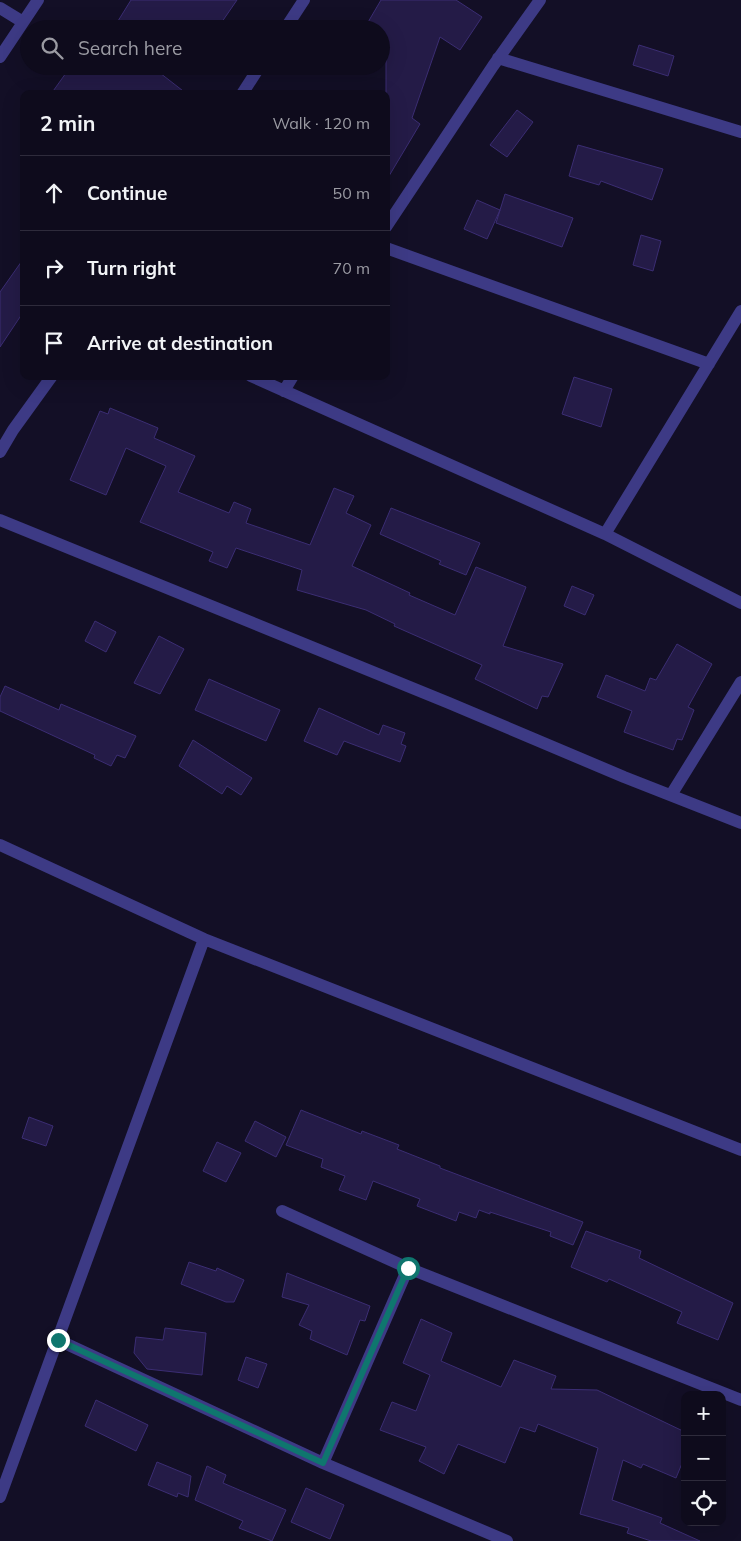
<!DOCTYPE html>
<html lang="en">
<head>
<meta charset="utf-8">
<style>
	body { margin:0; font-family:Mulish,sans-serif; background:#171425; color:#f1f3f6 }
	.controls { position:absolute; right:15px; bottom:15px; display:grid; overflow:hidden; border-radius:10px; box-shadow:0 5px 20px #0002 }
	.controls button { width:45px; height:45px; display:grid; place-items:center; padding:0; border:0; border-bottom:1px solid #2e2b3b; background:#0e0b1c; color:#f1f3f6; font:25px sans-serif }
	.stop { position:absolute; width:15px; height:15px; margin:-11px; border:4px solid #0f766e; border-radius:50%; background:#fff }
	.stop.end { background:#0f766e; border-color:#fff; box-shadow:0 1px 5px #0008 }
	.list { margin:0; padding:0; list-style:none }
	h2 { display:flex; justify-content:space-between; align-items:center; height:65px; margin:0; padding:0 20px; font-size:21px }
	h2 small { font-size:16px; font-weight:400; color:#9b9ba3 }
	.list li { display:grid; grid-template-columns:32px 1fr auto; gap:15px; align-items:center; box-sizing:border-box; height:75px; padding:0 20px; border-top:1px solid #2e2b3b }
	.list b { display:block; font-size:19px; white-space:nowrap }
	.list em { font-size:16px; font-style:normal; color:#9b9ba3 }
	.icon { flex:none; width:28px; height:28px; fill:none; stroke:currentColor; stroke-width:2; stroke-linecap:round; stroke-linejoin:round }
	.map { position:relative; flex:none; width:741px; height:1541px; overflow:hidden }
	.search { position:absolute; background:#0e0b1c; box-shadow:0 5px 20px #0002; left:20px; top:20px; width:370px; height:55px; display:flex; align-items:center; gap:12px; box-sizing:border-box; padding:0 18px; border-radius:28px; color:#9b9ba3; font-size:19px }
	.panel { position:absolute; background:#0e0b1c; box-shadow:0 5px 20px #0002; left:20px; top:90px; width:370px; height:290px; border-radius:10px }
	.map>svg:first-child { display:block }
	.building { fill:#241b47; stroke:#3b2d73 }
	.lines { fill:none; stroke-linecap:round; stroke-linejoin:round }
	.street { stroke:#3d3a85; stroke-width:12 }
	.route { stroke:#0f766e; stroke-width:6 }
</style>
</head>
<body>
<div class="map">
<svg width="741" height="1541" viewBox="0 0 741 1541">
	<rect width="100%" height="100%" fill="#130f26"/>
	<path class="building" d="M131,0H237L217,29H113Z
		M381,0H456L482,17L460,50L440,37L412,118L420,124L386,181V47L381,56V29H364Z
		M639,45L674,56L668,76L633,65Z
		M71,66H151L187,94H51Z
		M517,110L533,122L507,157L490,145Z
		M578,145L663,169L652,200L601,181L599,185L569,176Z
		M505,194L573,218L562,247L496,223Z
		M477,200L500,210L487,239L464,229Z
		M641,235L661,241L653,271L633,265Z
		M24,258V311L0,347V292Z
		M574,377L612,389L601,427L562,414Z
		M110,408L158,428L154,438L195,456L178,492L229,513L234,502L251,509L246,523L310,545L334,488L354,496L346,513L371,525L352,566L410,593L409,595L455,615L476,567L526,587L503,646L563,664L548,697L542,696L537,709L475,679L482,665L394,626L395,624L366,610L297,590L302,570L236,548L227,568L209,561L213,552L140,522L166,466L126,448L106,495L70,480L100,411L108,414Z
		M391,508L480,543L466,575L439,564L441,561L380,534Z
		M572,586L594,595L585,615L564,606Z
		M95,621L116,632L106,652L85,641Z
		M159,636L184,649L160,694L134,683Z
		M677,644L712,664L688,707L694,710L682,740L677,739L673,750L624,732L632,711L597,697L606,675L645,691L650,678L656,680Z
		M209,679L280,710L266,741L195,710Z
		M5,686L59,710L61,704L136,736L125,758L117,755L111,766L94,758L95,755L0,711V697Z
		M319,708L379,735L383,725L405,733L401,744L406,746L400,762L344,741L337,755L304,741Z
		M193,740L252,778L241,795L227,786L222,794L179,766Z
		M301,1110L361,1134L362,1131L399,1145L397,1149L440,1166V1168L583,1222L573,1245L550,1236L551,1232L490,1212V1214L479,1210L476,1218L459,1212L456,1221L417,1206L420,1199L373,1181L366,1200L339,1190L345,1176L321,1167L323,1159L286,1145Z
		M29,1117L53,1126L46,1146L22,1138Z
		M255,1121L286,1137L276,1157L245,1141Z
		M217,1142L241,1153L226,1182L203,1171Z
		M586,1231L641,1251L639,1258L733,1303L718,1340L677,1323L682,1312L609,1279L607,1282L571,1267Z
		M189,1262L216,1271L217,1268L244,1280L234,1302H226L181,1284Z
		M287,1273L370,1306L365,1321L360,1320L347,1355L310,1339L312,1331L299,1325L309,1305L282,1297Z
		M421,1319L452,1333L441,1361L501,1387L514,1360L556,1376L551,1389L597,1390L685,1432V1456L676,1478L643,1464L641,1468L623,1460L612,1500L662,1518L660,1523L700,1541H651L627,1533L629,1528L580,1514L598,1448L538,1424L535,1432L520,1427L505,1463L458,1444L444,1474L419,1461L426,1447L380,1430L392,1402L416,1411L430,1375L403,1363Z
		M165,1328L206,1333L202,1375L147,1369L134,1353L136,1337L163,1340Z
		M246,1357L267,1364L258,1388L238,1380Z
		M96,1400L148,1425L136,1451L85,1426Z
		M157,1462L191,1476L188,1497L178,1493L177,1497L148,1485Z
		M207,1466L226,1475L223,1483L286,1510L272,1541L239,1528L243,1521L195,1500Z
		M306,1488L344,1505L330,1539L291,1522Z"/>
	<g class="lines">
		<path class="street" d="M0,8L23,22
			M285,29L304,0
			M0,57L38,0
			M498,58L741,132
			M242,94L260,66
			M386,227L493,66L540,0
			M386,248L709,364
			M251,376L605,534L741,603
			M284,391L293,376
			M0,452L13,430L52,376
			M0,520L449,703L624,777L741,823
			M605,534L741,311
			M671,795L741,682
			M0,845L204,939L741,1150
			M282,1211L408,1268L741,1400
			M58,1340L323,1463L507,1541
			M323,1463L408,1268
			M0,1497L204,939"/>
	</g>
	<g class="lines">
		<path class="route" d="M58,1340L323,1463L408,1268"/>
	</g>
</svg>
<div class="controls">
<button>+</button>
<button>−</button>
<button><svg class="icon" aria-label="locate" viewBox="0 0 24 24"><circle cx="12" cy="12" r="6"/><path d="M12 2v4M12 18v4M2 12h4M18 12h4"/></svg></button>
</div>
<div class="stop" style="left:408px;top:1268px"></div>
<div class="stop end" style="left:58px;top:1340px"></div>
<div class="search"><svg class="icon" aria-label="search" viewBox="0 0 24 24"><circle cx="10" cy="10" r="6"/><path d="M15 15l6 6"/></svg>Search here</div>
<section class="panel">
<h2>2 min<small>Walk · 120 m</small></h2>
<ul class="list">
<li><svg class="icon" aria-label="ahead" viewBox="0 0 24 24"><path d="M12 20V5M6 11l6-6 6 6"/></svg><div><b>Continue</b></div><em>50 m</em></li>
<li><svg class="icon" aria-label="right" viewBox="0 0 24 24"><path d="M7 20v-9h11M14 6l5 5-5 5"/></svg><div><b>Turn right</b></div><em>70 m</em></li>
<li><svg class="icon" aria-label="arrive" viewBox="0 0 24 24"><path d="M6 21V4h12l-3 4 3 4H6"/></svg><div><b>Arrive at destination</b></div></li>
</ul>
</section>
</div>
</body>
</html>
